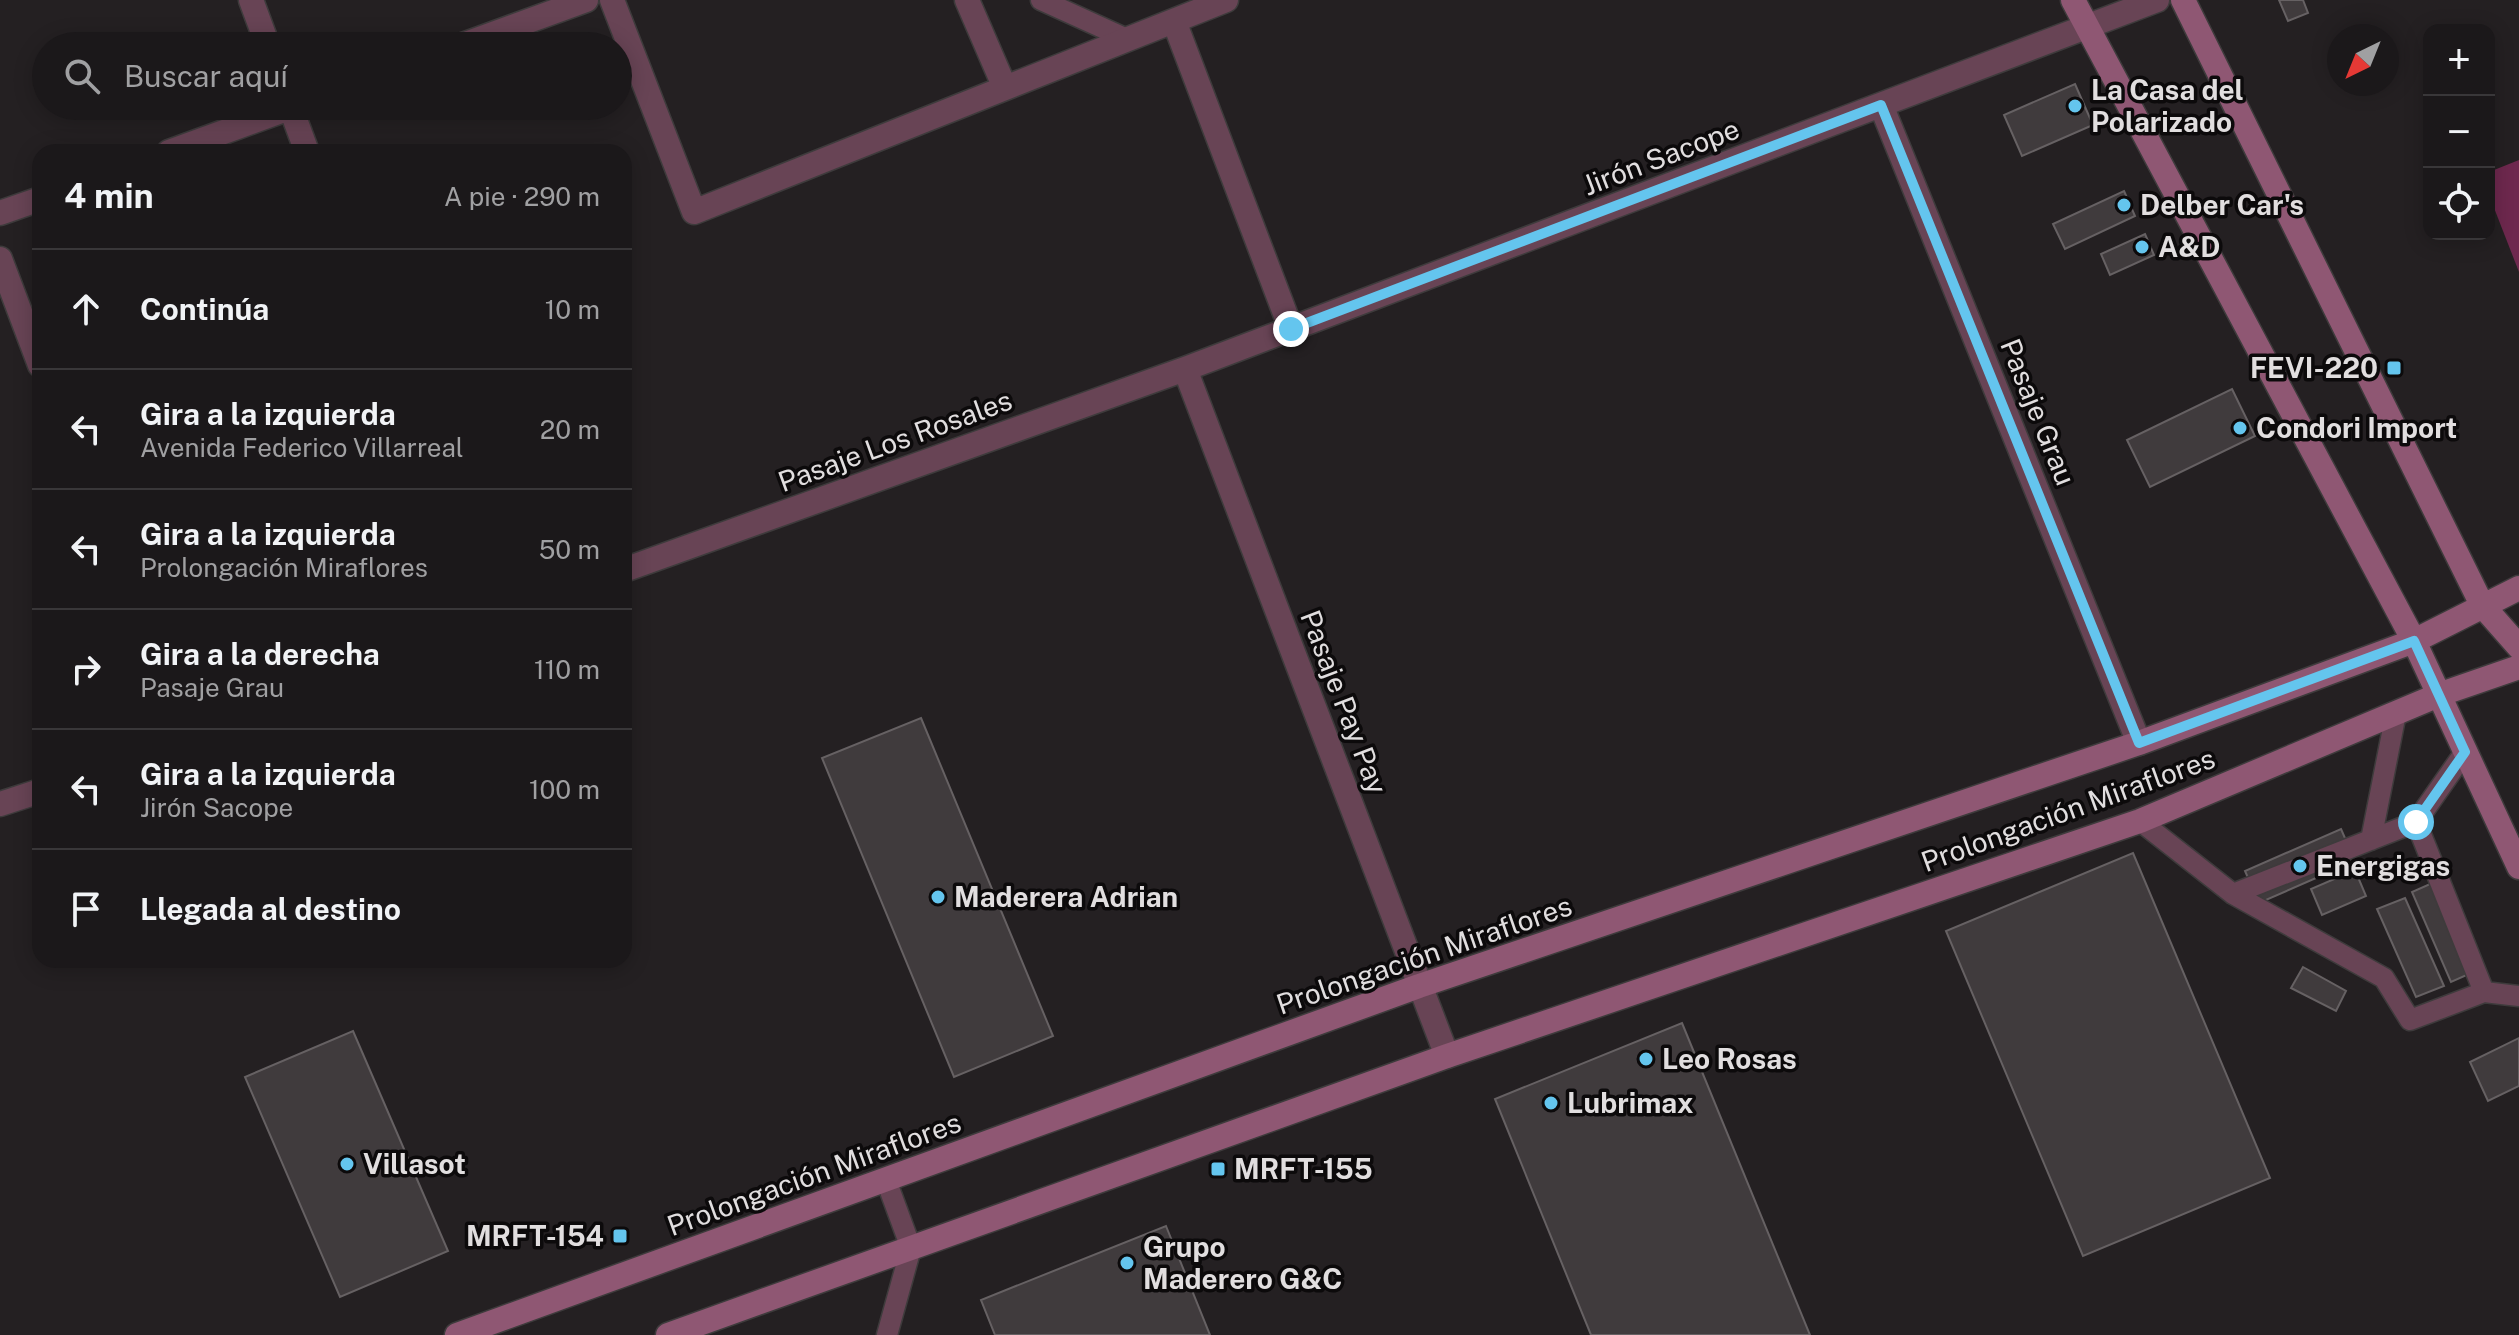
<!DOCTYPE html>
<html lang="es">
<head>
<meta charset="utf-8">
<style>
	body { margin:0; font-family:"Public Sans",sans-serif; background:#242123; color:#f1f3f6 }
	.controls { position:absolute; right:24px; top:24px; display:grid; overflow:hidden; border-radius:16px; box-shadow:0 4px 20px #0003 }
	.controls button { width:72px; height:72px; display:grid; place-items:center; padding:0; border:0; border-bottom:2px solid #393739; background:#1b181a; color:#f1f3f6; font:40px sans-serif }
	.compass { position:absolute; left:2327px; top:24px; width:72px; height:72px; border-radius:50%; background:#1b181a; box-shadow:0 4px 20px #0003; rotate:223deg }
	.stop { position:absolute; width:24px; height:24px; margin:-18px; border:6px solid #64c5ee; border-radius:50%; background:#fff }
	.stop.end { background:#64c5ee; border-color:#fff; box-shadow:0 2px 8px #0008 }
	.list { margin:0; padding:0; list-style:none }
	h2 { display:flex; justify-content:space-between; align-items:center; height:104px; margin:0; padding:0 32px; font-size:34px }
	h2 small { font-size:26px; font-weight:400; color:#a0a0a2 }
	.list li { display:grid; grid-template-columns:52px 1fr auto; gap:24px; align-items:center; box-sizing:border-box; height:120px; padding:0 32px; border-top:2px solid #393739 }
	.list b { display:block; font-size:30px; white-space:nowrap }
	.list p { margin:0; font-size:26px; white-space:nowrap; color:#a0a0a2 }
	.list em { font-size:26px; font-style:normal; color:#a0a0a2 }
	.icon { flex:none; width:44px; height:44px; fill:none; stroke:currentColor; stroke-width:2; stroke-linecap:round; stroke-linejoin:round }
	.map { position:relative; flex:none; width:2519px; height:1335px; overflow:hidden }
	.search { position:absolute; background:#1b181a; box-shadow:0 4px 20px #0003; left:32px; top:32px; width:600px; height:88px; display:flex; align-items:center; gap:20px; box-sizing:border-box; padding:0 28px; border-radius:44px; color:#a0a0a2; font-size:30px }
	.panel { position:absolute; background:#1b181a; box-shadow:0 4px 20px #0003; left:32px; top:144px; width:600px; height:824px; border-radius:24px }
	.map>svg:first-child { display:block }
	.green { fill:#6e284e }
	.building { fill:#403b3d; stroke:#666163; stroke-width:2 }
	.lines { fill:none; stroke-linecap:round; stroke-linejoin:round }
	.lane-casing { stroke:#3e3b3c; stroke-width:23 }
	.street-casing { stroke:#3e3b3c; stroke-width:27 }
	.secondary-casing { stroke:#3e3b3c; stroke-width:27 }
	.lane { stroke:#684455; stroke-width:20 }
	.street { stroke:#684455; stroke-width:24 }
	.secondary { stroke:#8f5773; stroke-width:24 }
	.route { stroke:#64c5ee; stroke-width:10 }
	.poi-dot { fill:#64c5ee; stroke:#0c0a0b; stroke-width:3 }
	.labels { text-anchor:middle; stroke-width:7; stroke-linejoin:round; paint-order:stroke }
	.poi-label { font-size:28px; font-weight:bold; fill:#e1dedf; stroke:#0c0a0b; text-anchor:start }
	.street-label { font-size:28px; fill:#e1dedf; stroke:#0c0a0b }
</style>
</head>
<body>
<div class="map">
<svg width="2519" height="1335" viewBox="0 0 2519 1335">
	<rect width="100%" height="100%" fill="#242022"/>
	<path class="green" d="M2519,160V272L2489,195V172Z"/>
	<path class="building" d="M2279,0H2303L2308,13L2288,21Z
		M2075,84L2093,125L2022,156L2004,115Z
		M2124,191L2135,216L2065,249L2053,224Z
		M2145,234L2154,255L2110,275L2101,254Z
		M2232,389L2255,436L2150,487L2127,440Z
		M921,718L1053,1036L954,1077L822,758Z
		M2341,829L2355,861L2259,903L2245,871Z
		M2133,853L2270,1178L2083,1256L1946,931Z
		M2355,870L2366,896L2322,915L2311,889Z
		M2439,880L2478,970L2451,982L2412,892Z
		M2405,898L2444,986L2416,997L2377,909Z
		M2303,967L2346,991L2336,1011L2291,988Z
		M1682,1023L1810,1335H1591L1495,1099Z
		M353,1031L448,1251L340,1297L245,1077Z
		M2519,1038V1086L2488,1101L2470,1062Z
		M1166,1226L1210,1335H995L981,1300Z"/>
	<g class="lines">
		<defs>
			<path id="lane" d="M1041,0L1127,39
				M2140,821L2233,894L2384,978L2410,1020L2484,992L2519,996
				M2416,822L2484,992
				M2371,840L2396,713
				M2233,894L2416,822L2465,752
				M886,1180L911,1248L887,1335"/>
			<path id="street" d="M251,0L268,46
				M612,0L694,212L1226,0
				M967,0L1005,88
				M1174,21L1291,329
				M460,46L586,0
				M1881,105L2139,743
				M290,106L307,152
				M169,152L295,106
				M0,213L40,199
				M0,259L40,365
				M1185,369L1447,1056
				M624,570L1185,369L2157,0
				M0,804L40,791"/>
			<path id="secondary" d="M2073,0L2414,641L2519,867
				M2183,0L2482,605L2519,647
				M457,1335L1419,986L2139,743L2414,641L2519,588
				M668,1335L1447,1056L2140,821L2441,694L2519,667"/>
		</defs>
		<use href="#lane" class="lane-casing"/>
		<use href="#street" class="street-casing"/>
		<use href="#secondary" class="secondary-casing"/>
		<use href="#lane" class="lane"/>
		<use href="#street" class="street"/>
		<use href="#secondary" class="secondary"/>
	</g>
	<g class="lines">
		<path class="route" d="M1291,329L1881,105L2139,743L2414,641L2465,752L2416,822"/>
	</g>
	<g class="poi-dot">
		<circle cx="2075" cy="106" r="8"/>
		<circle cx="2124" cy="205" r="8"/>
		<circle cx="2142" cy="247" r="8"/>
		<rect x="2386" y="360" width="16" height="16" rx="4"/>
		<circle cx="2240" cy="428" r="8"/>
		<circle cx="2300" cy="866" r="8"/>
		<circle cx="938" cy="897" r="8"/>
		<circle cx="1646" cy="1059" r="8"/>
		<circle cx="1551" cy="1103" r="8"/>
		<circle cx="347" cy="1164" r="8"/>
		<rect x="1210" y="1161" width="16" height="16" rx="4"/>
		<rect x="612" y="1228" width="16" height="16" rx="4"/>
		<circle cx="1127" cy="1263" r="8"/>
	</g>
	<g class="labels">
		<g class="poi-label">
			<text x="2091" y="100">La Casa del<tspan x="2091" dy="32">Polarizado</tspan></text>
			<text x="2140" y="215">Delber Car's</text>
			<text x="2158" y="257">A&amp;D</text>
			<text x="2378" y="378" text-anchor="end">FEVI-220</text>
			<text x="2256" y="438">Condori Import</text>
			<text x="2316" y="876">Energigas</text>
			<text x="954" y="907">Maderera Adrian</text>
			<text x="1662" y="1069">Leo Rosas</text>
			<text x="1567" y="1113">Lubrimax</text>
			<text x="363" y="1174">Villasot</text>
			<text x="1234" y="1179">MRFT-155</text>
			<text x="604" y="1246" text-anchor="end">MRFT-154</text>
			<text x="1143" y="1257">Grupo<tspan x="1143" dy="32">Maderero G&amp;C</tspan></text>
		</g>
		<g class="street-label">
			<text transform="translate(1661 157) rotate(-21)" y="10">Jirón Sacope</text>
			<text transform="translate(2038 412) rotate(68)" y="10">Pasaje Grau</text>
			<text transform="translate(895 441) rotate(-20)" y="10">Pasaje Los Rosales</text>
			<text transform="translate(1344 702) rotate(69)" y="10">Pasaje Pay Pay</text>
			<text transform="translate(2068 810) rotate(-20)" y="10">Prolongación Miraflores</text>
			<text transform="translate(1424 955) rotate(-19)" y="10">Prolongación Miraflores</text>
			<text transform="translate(814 1174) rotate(-20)" y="10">Prolongación Miraflores</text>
		</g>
	</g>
</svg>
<div class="controls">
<button>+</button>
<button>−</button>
<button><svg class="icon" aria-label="locate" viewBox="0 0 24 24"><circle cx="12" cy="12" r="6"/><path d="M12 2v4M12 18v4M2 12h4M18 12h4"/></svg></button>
</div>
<svg class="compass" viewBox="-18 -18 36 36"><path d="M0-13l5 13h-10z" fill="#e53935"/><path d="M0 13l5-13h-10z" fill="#a0a0a2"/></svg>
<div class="stop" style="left:2416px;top:822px"></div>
<div class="stop end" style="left:1291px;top:329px"></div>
<div class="search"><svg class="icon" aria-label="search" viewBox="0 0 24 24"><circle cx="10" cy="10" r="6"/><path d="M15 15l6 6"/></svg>Buscar aquí</div>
<section class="panel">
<h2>4 min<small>A pie · 290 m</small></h2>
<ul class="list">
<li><svg class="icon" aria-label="ahead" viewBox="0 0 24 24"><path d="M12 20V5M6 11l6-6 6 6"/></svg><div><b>Continúa</b></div><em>10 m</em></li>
<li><svg class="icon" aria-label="left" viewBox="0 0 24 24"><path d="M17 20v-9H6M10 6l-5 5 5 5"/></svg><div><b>Gira a la izquierda</b><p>Avenida Federico Villarreal</p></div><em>20 m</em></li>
<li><svg class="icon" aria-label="left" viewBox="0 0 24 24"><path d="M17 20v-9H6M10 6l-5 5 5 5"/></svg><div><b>Gira a la izquierda</b><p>Prolongación Miraflores</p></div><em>50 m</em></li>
<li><svg class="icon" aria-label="right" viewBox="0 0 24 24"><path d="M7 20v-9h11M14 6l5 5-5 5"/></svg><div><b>Gira a la derecha</b><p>Pasaje Grau</p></div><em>110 m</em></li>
<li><svg class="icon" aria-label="left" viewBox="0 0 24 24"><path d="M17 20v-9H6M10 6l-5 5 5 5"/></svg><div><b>Gira a la izquierda</b><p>Jirón Sacope</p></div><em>100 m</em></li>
<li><svg class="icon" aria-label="arrive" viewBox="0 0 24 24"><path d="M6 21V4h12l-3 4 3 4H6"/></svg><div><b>Llegada al destino</b></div></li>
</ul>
</section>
</div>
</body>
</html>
